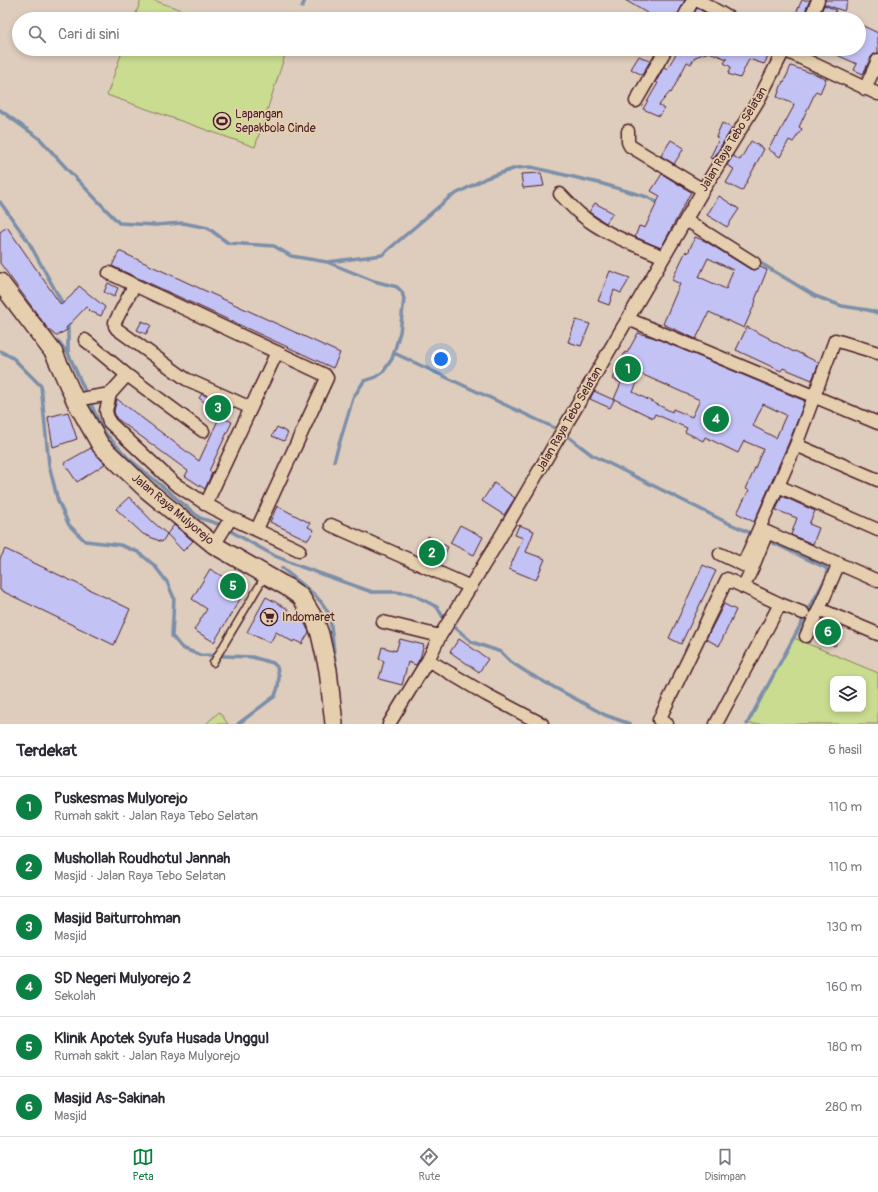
<!DOCTYPE html>
<html lang="id">
<head>
<meta charset="utf-8">
<style>
	body { margin:0; font-family:Pangolin,sans-serif; background:#f2f2f3; color:#2b2b33 }
	.controls { position:absolute; right:12px; bottom:12px; display:grid; overflow:hidden; border-radius:8px; box-shadow:0 2px 6px #0003 }
	.controls button { width:36px; height:36px; display:grid; place-items:center; padding:0; border:0; border-bottom:1px solid #e1e1e2; background:#fff; color:#2b2b33; font:20px sans-serif }
	.you { position:absolute; left:441px; top:359px; width:14px; height:14px; margin:-10px; border:3px solid #fff; border-radius:50%; background:#1a73e8; box-shadow:0 0 0 6px #1a73e833 }
	.badge { display:grid; place-items:center; width:26px; height:26px; border-radius:50%; background:#0b8043; color:#fff; font-size:13px; font-weight:700 }
	.pin { position:absolute; translate:-50% -50%; border:2px solid #fff; box-shadow:0 1px 4px #0006 }
	.list { margin:0; padding:0; list-style:none }
	h2 { display:flex; justify-content:space-between; align-items:center; height:52px; margin:0; padding:0 16px; font-size:17px }
	h2 small { font-size:13px; font-weight:400; color:#7c7c81 }
	.list li { display:grid; grid-template-columns:26px 1fr auto; gap:12px; align-items:center; box-sizing:border-box; height:60px; padding:0 16px; border-top:1px solid #e1e1e2 }
	.list b { display:block; font-size:15px; white-space:nowrap }
	.list p { margin:0; font-size:13px; white-space:nowrap; color:#7c7c81 }
	.list em { font-size:13px; font-style:normal; color:#7c7c81 }
	.icon { flex:none; width:22px; height:22px; fill:none; stroke:currentColor; stroke-width:2; stroke-linecap:round; stroke-linejoin:round }
	.map { position:relative; flex:none; width:878px; height:724px; overflow:hidden }
	.search { position:absolute; background:#fff; box-shadow:0 2px 6px #0003; left:12px; right:12px; top:12px; height:44px; display:flex; align-items:center; gap:10px; box-sizing:border-box; padding:0 14px; border-radius:22px; color:#7c7c81; font-size:15px }
	.sheet { height:412px; background:#fff }
	nav { display:flex; justify-content:space-around; align-items:center; box-sizing:border-box; height:56px; border-top:1px solid #e1e1e2; background:#fff; font-size:11px; color:#7c7c81 }
	nav a { display:grid; justify-items:center; gap:2px }
	nav .on { color:#0b8043 }
	.map>svg:first-child { display:block }
	.green { fill:#c9dc90; stroke:#8a7e5e; fill-rule:evenodd }
	.lines { fill:none; stroke-linecap:round; stroke-linejoin:round }
	.stream { stroke:#7b8fa9; stroke-width:3.5 }
	.building { fill:#c3c2f5; stroke:#4a1f2b; fill-rule:evenodd }
	.lane-casing { stroke:#4a1f2b; stroke-width:9 }
	.street-casing { stroke:#4a1f2b; stroke-width:15 }
	.secondary-casing { stroke:#4a1f2b; stroke-width:20 }
	.lane { stroke:#e5cfae; stroke-width:6 }
	.street { stroke:#e5cfae; stroke-width:12 }
	.secondary { stroke:#e5cfae; stroke-width:17 }
	.labels { text-anchor:middle; stroke-width:3.5; stroke-linejoin:round; paint-order:stroke }
	.poi-label { font-size:12px; fill:#4a1f2b; stroke:#e5cfae; text-anchor:start }
	.street-label { font-size:12px; fill:#4a1f2b; stroke:#e5cfae }
</style>
</head>
<body>
<div class="map">
<svg width="878" height="724" viewBox="0 0 878 724">
	<rect width="100%" height="100%" fill="#deccbc"/>
	<filter id="ink" filterUnits="userSpaceOnUse"><feTurbulence type="fractalNoise" baseFrequency=".025" numOctaves="2"/><feDisplacementMap in="SourceGraphic" scale="8" xChannelSelector="R" yChannelSelector="G"/><feConvolveMatrix kernelMatrix="1 2 1 2 8 2 1 2 1" color-interpolation-filters="sRGB"/></filter>
	<g filter="url(#ink)">
		<path class="green" d="M141,0H153L207,19H134Z
			M123,49H287L255,147L107,95Z
			M794,638L878,673V724H747ZM833,679H863V709H833Z
			M219,712L228,724H206Z"/>
		<g class="lines">
			<path class="stream" d="M302,7L305,0
				M0,110L40,139L69,171L119,223L155,225L183,223L208,228L228,243L274,246L291,256L327,262L374,281L397,287L402,292L404,299L400,332L392,359L383,372L376,377L364,381L353,398L334,461
				M0,202L28,241L64,306
				M757,261L815,296L842,306L868,310L878,313
				M328,262L382,255L450,197L486,178L516,168L531,167L603,184L647,197L660,204
				M68,322V353L103,431L127,457L200,518L218,524L275,556L299,566L372,592H395L412,594L437,607L443,617L472,642L501,652L511,662L528,673L605,715L630,724
				M58,341L68,353
				M0,351L13,358L41,386L49,465L58,501L69,525L85,541L120,545L138,552L154,565L167,582L174,598L172,636L182,648L200,655L252,657L273,663L277,667L279,677L278,687L275,696L238,724
				M394,353L557,429
				M566,435L592,455L728,523L753,534
				M282,568C298,582 322,596 330,617L339,696
				M747,724L828,574L826,568L769,541"/>
		</g>
		<path class="building" d="M625,0H685L676,19H657Z
			M802,0H810L803,16L796,13Z
			M825,0H848L844,11L824,4Z
			M824,5L836,10L832,19H818Z
			M697,8L716,19H691Z
			M859,24L878,33V53L874,54L871,57L863,74L854,70L857,64L824,49H859Z
			M679,49H775V51L772,57L769,55L764,64L749,59L740,78L728,74L731,67L724,63L727,59L709,52L695,57L691,64L687,62L671,93L670,92L659,105L664,109L659,116L643,109L658,83L656,82L664,67L667,69Z
			M639,56L650,61L642,75L631,69Z
			M791,66L811,73V72L826,79L820,93L816,91L799,127L802,129L793,142L789,140L780,157L768,149L776,136L777,137L794,106H793L794,104L777,97L783,81L784,82Z
			M722,123L732,128L713,159L710,158L719,139L716,137Z
			M671,140L684,148L674,164L661,156Z
			M751,141L764,149L742,191L726,183L734,169L727,165L733,156L740,160Z
			M541,173L544,186L523,188L521,174Z
			M662,174L691,192L661,248L635,237L639,226L645,228L660,196L651,191Z
			M719,196L739,209L727,227L707,215Z
			M595,203L613,213L606,223L589,212Z
			M7,227L61,305L72,295L79,286L105,307L101,316L90,311L86,307L66,328L67,330L56,336L48,329L0,263V232Z
			M695,237L705,241L750,269L754,270L760,267L767,270L755,300L756,301L744,328L709,312L696,339L663,324L680,284L672,280L686,251L688,253ZM708,258L733,270L726,289L699,277Z
			M119,251L340,353L333,368L112,266Z
			M610,271L630,278L621,293L614,290L609,305L598,301Z
			M108,283L118,288L114,297L104,292Z
			M576,320L590,324L581,346L568,342Z
			M142,321L151,325L146,334L137,330Z
			M747,327L769,338V339L794,352L795,351L819,363L812,380L783,368L781,371L736,350Z
			M638,333L655,338L805,401L789,442L754,522L737,513L749,490L746,489L763,449L744,441L738,453L705,437L703,441L685,432L687,428L655,414L653,418L614,399L621,383L613,379L625,352L627,353ZM641,374L700,400L692,417L673,409L672,412L633,392ZM763,404L786,415L776,438L753,426Z
			M594,391L614,400L610,408L590,399Z
			M202,394L226,405L220,414L199,398Z
			M117,399L199,461L220,416L232,422L209,471L212,473L205,489L185,476L188,471L116,418L114,411Z
			M68,412L77,439L53,447L48,417Z
			M277,427L288,433L284,441L272,436Z
			M91,448L105,464L77,482L64,463Z
			M494,483L515,498L504,515L482,501Z
			M782,496L815,511L809,524L819,528L813,544L791,535L797,518L776,510Z
			M129,497L153,522L167,534L162,542L143,534L116,509Z
			M277,506L310,523L308,527L314,530L308,540L270,522Z
			M174,525L193,541L183,551L167,534Z
			M460,525L483,537L474,555L450,543Z
			M519,525L534,531L526,552L545,559L536,580L509,569L523,538L515,535Z
			M428,536L448,547L440,565L418,555Z
			M5,549L130,609L114,645L0,590V559Z
			M703,565L716,571L681,644L669,638Z
			M210,569L225,578L228,575L248,586L214,642L194,630L207,609L192,599Z
			M266,597L288,609L287,612L304,622L309,632L302,644L294,640L293,642L276,632L270,643L247,632Z
			M724,604L736,610L719,646L706,639Z
			M823,619L843,628L835,646L814,637Z
			M400,639L424,645L420,658L416,665L408,662L402,685L379,679L384,661L379,659L382,647L396,651Z
			M459,639L488,659L479,672L450,652Z"/>
		<g class="lines">
			<defs>
				<path id="lane" d="M213,663L265,576"/>
				<path id="street" d="M698,0L731,19
					M683,19L693,0
					M810,19L818,0
					M782,49L878,94
					M865,89L878,60
					M636,101L666,49
					M628,131V142L630,146L703,190
					M560,194C567,201 573,208 580,214C603,234 636,245 664,257
					M686,220L754,263
					M109,273L325,375L327,378L257,529
					M134,286L115,322V326L117,329L186,379L251,408
					M628,319L878,423
					M85,340L127,375L203,431
					M110,394L106,411L109,422L175,484L206,504L231,518L299,550
					M75,400L110,394L127,375
					M796,445L878,480
					M778,486L878,530
					M206,504L277,352
					M331,525L471,587
					M760,529L878,581
					M214,545L231,518
					M720,554L752,569L743,587
					M839,563L819,609L878,634
					M743,565L796,445L835,340L878,353
					M752,569L767,532
					M383,622L440,636
					M806,636L819,609
					M428,660L487,695L542,724
					M389,724L428,660L440,636L494,548L703,190L759,99L784,50
					M667,724L659,720L727,579L780,604L803,613
					M716,724L780,604"/>
				<path id="secondary" d="M0,282L54,353L75,400L101,446L148,491L214,545L287,587L301,597L315,620L320,634L328,670L334,724"/>
			</defs>
			<use href="#lane" class="lane-casing"/>
			<use href="#street" class="street-casing"/>
			<use href="#secondary" class="secondary-casing"/>
			<use href="#lane" class="lane"/>
			<use href="#street" class="street"/>
			<use href="#secondary" class="secondary"/>
		</g>
	</g>
	<defs>
		<symbol id="stadium-ring" viewBox="-11 -11 22 22"><circle r="9.5" fill="#e5cfae" stroke="#4a1f2b" stroke-width="1.5"/><path d="M0-5a6.5 5 0 1 0 0 10a6.5 5 0 1 0 0-10ZM-3.5-1.8h7v3.6h-7Z" fill="#4a1f2b"/></symbol>
		<symbol id="supermarket-ring" viewBox="-11 -11 22 22"><circle r="9.5" fill="#e5cfae" stroke="#4a1f2b" stroke-width="1.5"/><path d="M-6-5.5h2.5l.6 2H6L4.5 2H-2.5L-4.4-4H-6ZM-1.5 3.2a1.3 1.3 0 1 0 .1 0ZM3 3.2a1.3 1.3 0 1 0 .1 0Z" fill="#4a1f2b"/></symbol>
	</defs>
	<g fill-rule="evenodd">
		<use href="#stadium-ring" x="212" y="111" width="20" height="20"/>
		<use href="#supermarket-ring" x="259" y="607" width="20" height="20"/>
	</g>
	<g class="labels">
		<g class="poi-label">
			<text x="235" y="118">Lapangan<tspan x="235" dy="14">Sepakbola Cinde</tspan></text>
			<text x="282" y="621">Indomaret</text>
		</g>
		<g class="street-label">
			<text transform="translate(733 139) rotate(-59)" y="4">Jalan Raya Tebo Selatan</text>
			<text transform="translate(569 419) rotate(-60)" y="4">Jalan Raya Tebo Selatan</text>
			<text transform="translate(173 509) rotate(40)" y="4">Jalan Raya Mulyorejo</text>
		</g>
	</g>
</svg>
<div class="controls">
<button><svg class="icon" aria-label="layers" viewBox="0 0 24 24"><path d="M12 4l9 5-9 5-9-5zM3 14l9 5 9-5"/></svg></button>
</div>
<div class="you"></div>
<div class="pin badge" style="left:628px;top:369px">1</div>
<div class="pin badge" style="left:432px;top:553px">2</div>
<div class="pin badge" style="left:218px;top:408px">3</div>
<div class="pin badge" style="left:716px;top:419px">4</div>
<div class="pin badge" style="left:233px;top:586px">5</div>
<div class="pin badge" style="left:828px;top:632px">6</div>
<div class="search"><svg class="icon" aria-label="search" viewBox="0 0 24 24"><circle cx="10" cy="10" r="6"/><path d="M15 15l6 6"/></svg>Cari di sini</div>
</div>
<section class="sheet">
<h2>Terdekat<small>6 hasil</small></h2>
<ul class="list">
<li><span class="badge">1</span><div><b>Puskesmas Mulyorejo</b><p>Rumah sakit · Jalan Raya Tebo Selatan</p></div><em>110 m</em></li>
<li><span class="badge">2</span><div><b>Mushollah Roudhotul Jannah</b><p>Masjid · Jalan Raya Tebo Selatan</p></div><em>110 m</em></li>
<li><span class="badge">3</span><div><b>Masjid Baiturrohman</b><p>Masjid</p></div><em>130 m</em></li>
<li><span class="badge">4</span><div><b>SD Negeri Mulyorejo 2</b><p>Sekolah</p></div><em>160 m</em></li>
<li><span class="badge">5</span><div><b>Klinik Apotek Syufa Husada Unggul</b><p>Rumah sakit · Jalan Raya Mulyorejo</p></div><em>180 m</em></li>
<li><span class="badge">6</span><div><b>Masjid As-Sakinah</b><p>Masjid</p></div><em>280 m</em></li>
</ul>
</section>
<nav>
<a class="on"><svg class="icon" aria-label="map" viewBox="0 0 24 24"><path d="M3 6l6-2 6 2 6-2v14l-6 2-6-2-6 2zM9 4v14M15 6v14"/></svg>Peta</a>
<a><svg class="icon" aria-label="directions" viewBox="0 0 24 24"><path d="M12 3l9 9-9 9-9-9zM9 14v-3h6M13 9l2 2-2 2"/></svg>Rute</a>
<a><svg class="icon" aria-label="saved" viewBox="0 0 24 24"><path d="M7 4h10v16l-5-4-5 4z"/></svg>Disimpan</a>
</nav>
</body>
</html>
